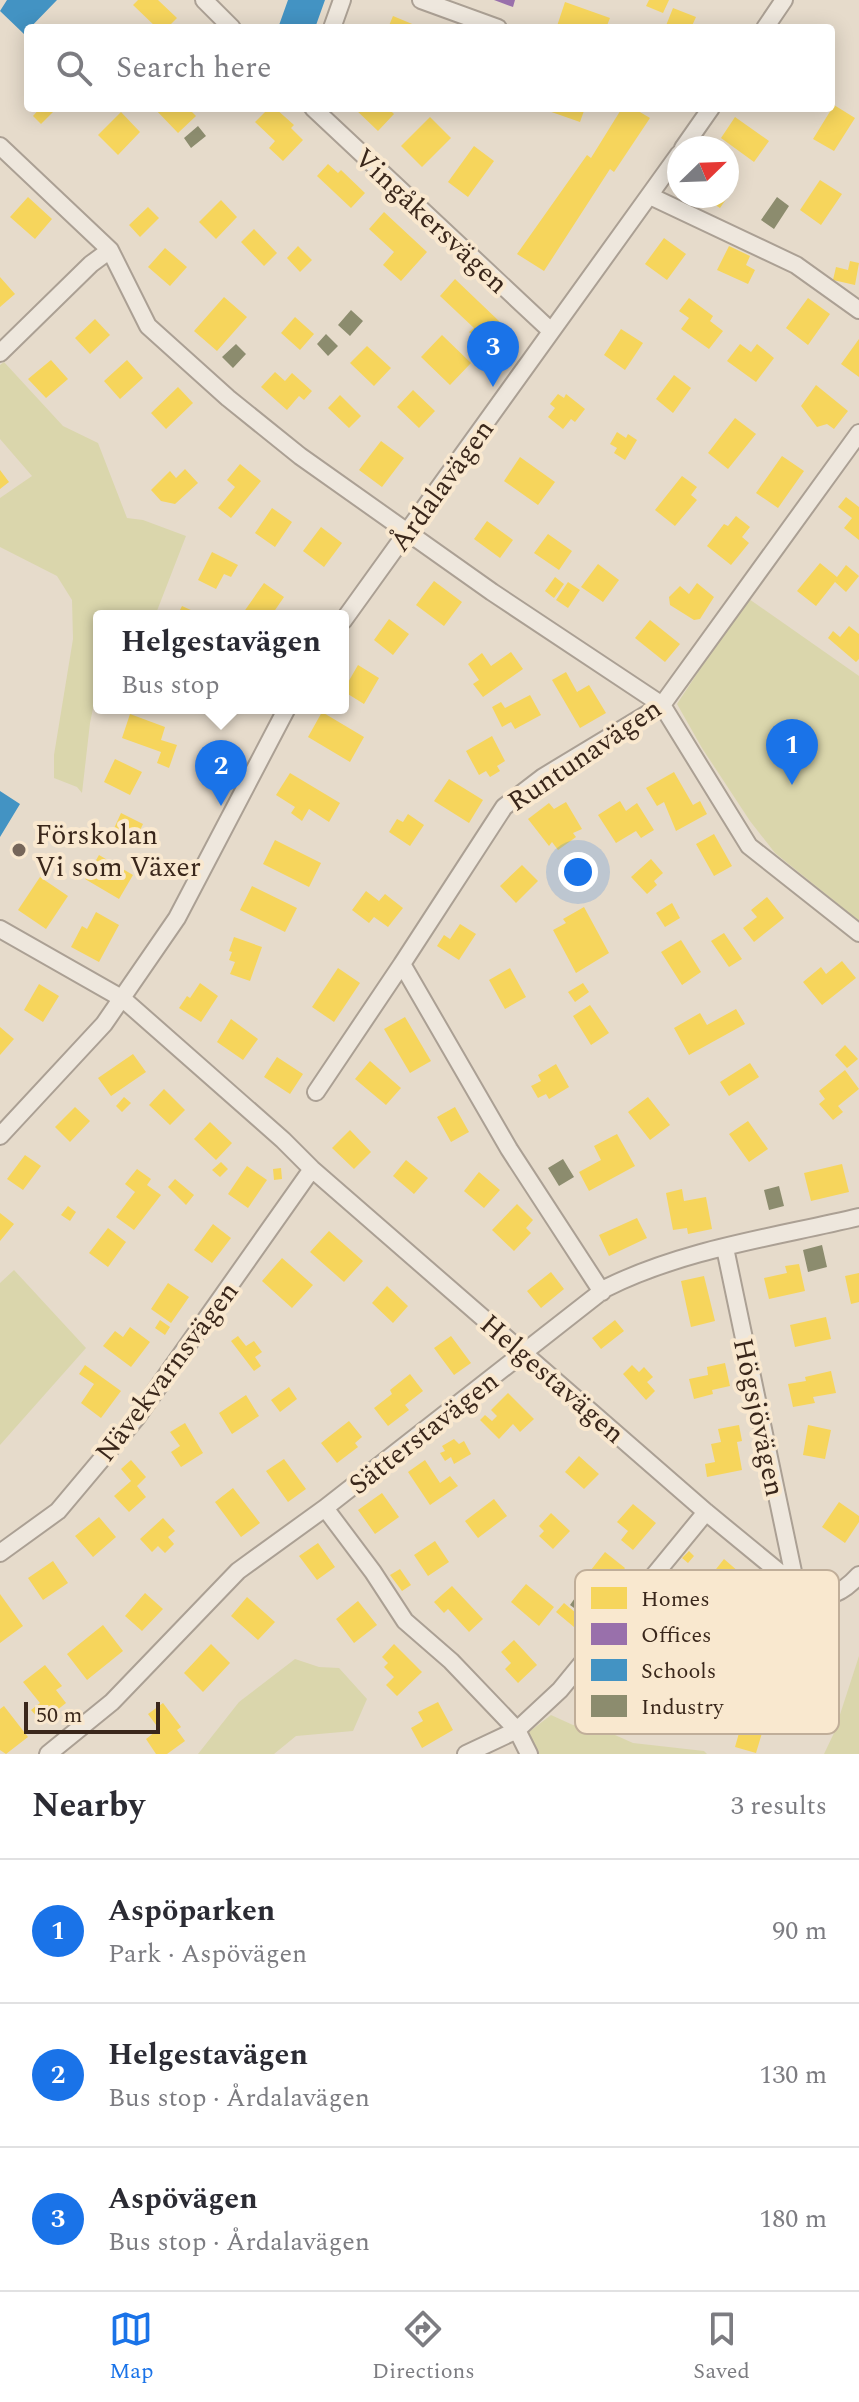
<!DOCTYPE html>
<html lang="en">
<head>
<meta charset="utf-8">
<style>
	body { margin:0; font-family:Spectral,serif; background:#f7f7f7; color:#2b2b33 }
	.compass { position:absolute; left:667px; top:136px; width:72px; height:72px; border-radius:50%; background:#fff; box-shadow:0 4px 20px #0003; rotate:67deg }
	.scale { position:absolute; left:24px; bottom:20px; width:136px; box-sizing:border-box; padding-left:8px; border:4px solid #3a271b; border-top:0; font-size:22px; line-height:28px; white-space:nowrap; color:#3a271b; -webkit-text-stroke:6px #f9e8cf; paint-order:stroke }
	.you { position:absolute; left:578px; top:872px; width:28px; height:28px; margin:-20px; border:6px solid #fff; border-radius:50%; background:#1a73e8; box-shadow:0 0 0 12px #1a73e833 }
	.badge { display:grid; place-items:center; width:52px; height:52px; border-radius:50%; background:#1a73e8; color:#fff; font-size:26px; font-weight:700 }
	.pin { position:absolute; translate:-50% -66px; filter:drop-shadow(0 2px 4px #0008) }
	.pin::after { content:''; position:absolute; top:42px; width:28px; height:24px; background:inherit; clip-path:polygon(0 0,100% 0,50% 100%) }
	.popup { position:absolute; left:93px; top:610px; width:256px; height:104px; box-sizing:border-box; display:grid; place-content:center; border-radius:8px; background:#fff; filter:drop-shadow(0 2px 6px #0005); font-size:26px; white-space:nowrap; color:#7c7c81 }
	.popup b { font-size:30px; color:#2b2b33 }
	.popup::after { content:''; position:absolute; left:50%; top:100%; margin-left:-16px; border:16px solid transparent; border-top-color:#fff }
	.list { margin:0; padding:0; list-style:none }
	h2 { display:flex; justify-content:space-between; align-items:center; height:104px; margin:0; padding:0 32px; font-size:34px }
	h2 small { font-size:26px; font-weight:400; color:#7c7c81 }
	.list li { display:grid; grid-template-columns:52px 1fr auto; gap:24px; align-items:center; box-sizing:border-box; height:144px; padding:0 32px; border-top:2px solid #e1e1e2 }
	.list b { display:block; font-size:30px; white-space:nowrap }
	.list p { margin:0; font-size:26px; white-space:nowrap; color:#7c7c81 }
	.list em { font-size:26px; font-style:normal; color:#7c7c81 }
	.icon { flex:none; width:44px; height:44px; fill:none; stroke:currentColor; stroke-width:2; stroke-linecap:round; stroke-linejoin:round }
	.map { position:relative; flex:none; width:859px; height:1754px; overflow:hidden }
	.search { position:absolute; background:#fff; box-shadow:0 4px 20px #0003; left:24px; right:24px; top:24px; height:88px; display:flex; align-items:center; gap:20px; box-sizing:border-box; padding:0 28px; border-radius:8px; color:#7c7c81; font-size:30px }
	.sheet { height:536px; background:#fff }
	nav { display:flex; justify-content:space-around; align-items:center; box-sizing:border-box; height:112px; border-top:2px solid #e1e1e2; background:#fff; font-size:22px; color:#7c7c81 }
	nav a { display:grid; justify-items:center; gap:4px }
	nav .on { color:#1a73e8 }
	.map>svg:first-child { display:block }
	.green { fill:#dad6ac }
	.homes { fill:#f6d55c }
	.offices { fill:#9970ab }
	.schools { fill:#4393c3 }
	.industry { fill:#8c8c6e }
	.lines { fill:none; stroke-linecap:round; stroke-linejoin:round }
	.minor-casing { stroke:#aba094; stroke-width:20 }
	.minor { stroke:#eee7dd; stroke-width:16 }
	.poi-dot { fill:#766659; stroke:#f9e8cf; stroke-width:3 }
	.labels { text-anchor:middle; stroke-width:8; stroke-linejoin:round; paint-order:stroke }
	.street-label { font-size:28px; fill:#3a271b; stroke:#f9e8cf }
	.poi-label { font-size:28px; fill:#3a271b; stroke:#f9e8cf; text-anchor:start }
	.key { fill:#f9e8cf; stroke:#c0ae99; stroke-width:2 }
	.key-label { font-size:22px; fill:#3a271b }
</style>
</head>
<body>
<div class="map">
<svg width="859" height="1754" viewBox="0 0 859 1754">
	<rect width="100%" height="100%" fill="#e6dbcb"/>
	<path class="green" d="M4,362L63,426L98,443L127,518L143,520L186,536L155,616H99V693L96,694L90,723L82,793L77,787L54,778V755L73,639L72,600L57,576L0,547V498L32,476L0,439V365Z
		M749,599L859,676V921L775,853L750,821L702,748L677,704L733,619Z
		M14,1270L86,1348L0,1445V1283Z
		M859,1656V1754H824L834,1733Z
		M295,1659L319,1667L339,1668L367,1699L353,1731L296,1736L274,1754H198L239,1702Z
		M551,1715L573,1725L615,1735L633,1743L704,1751L707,1754H536L525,1735Z"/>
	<path class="homes" d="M138,0H158L177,18L167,28H157L133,5Z
		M649,0H669L663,13L646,6Z
		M565,2L610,18L606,28L557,26Z
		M673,8L696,17L691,28H665Z
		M393,16L417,26V28H388Z
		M834,105L855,118L834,151L813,139Z
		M40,108H57L41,124L33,116Z
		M154,108H188L196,116L178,133Z
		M269,108H275L294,125L291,128L303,140L283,161L269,148L275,141L255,122Z
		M354,108H388L394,114L378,131Z
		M540,108H585L580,122Z
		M622,108H633L650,118L614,172L610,169L544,271L517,254L587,155L591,158Z
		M121,112L140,132L118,155L98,135Z
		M430,117L451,138L422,167L401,146Z
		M735,117L769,141L754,162L721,138Z
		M474,146L494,161L468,197L448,182Z
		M328,164L338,173L341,170L365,193L351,208L317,176Z
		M727,180L735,186L720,208L702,196H727Z
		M820,180L842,194L821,225L800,210Z
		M28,197L52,219L35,239L10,217Z
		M221,200L237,217L216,239L199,222Z
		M148,207L159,218L140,237L129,225Z
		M384,212L427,252L401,281L383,265L394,252L369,229Z
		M254,229L277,253L264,266L241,242Z
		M664,238L686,254L667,280L645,264Z
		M298,246L312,260L300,272L287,258Z
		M729,246L750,256L746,265L755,270L748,284L717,270Z
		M165,248L187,267L170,286L148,267Z
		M850,261L859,263L855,285L833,280L836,267L848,270Z
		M0,277L15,294L0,307Z
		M455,279L501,323L481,343L469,332L474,328L440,296Z
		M224,297L247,317L217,351L194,331Z
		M689,298L713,316L710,321L723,331L709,349L681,329L689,318L679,311Z
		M808,298L830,314L808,345L786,328Z
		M295,317L314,334L300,350L281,333Z
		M95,319L110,335L90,354L75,338Z
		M621,329L643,343L625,370L604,355Z
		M442,335L471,363L450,385L421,357Z
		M859,339V377L841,364Z
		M740,344L751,352L757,344L774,358L756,382L727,361Z
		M367,346L391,368L374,386L350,363Z
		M51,360L68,379L46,398L28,379Z
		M127,360L143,378L120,399L104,381Z
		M275,372L285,381L292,373L312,391L304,400L299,396L287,410L261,387Z
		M674,375L691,388L673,413L656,399Z
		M816,385L848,411L834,429L827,424L817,427L801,406Z
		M178,387L193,403L166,429L151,413Z
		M413,390L435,411L419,428L397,407Z
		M558,394L564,398L566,394L585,409L575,422L571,419L563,429L548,417L555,408L550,404Z
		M340,395L361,416L349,428L328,408Z
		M735,418L756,434L728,469L708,453Z
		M617,432L626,438L628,434L637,440L625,460L614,453L617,448L610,444Z
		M381,441L404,458L382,487L359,470Z
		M782,456L804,471L778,508L756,493Z
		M520,457L555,482L538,505L504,481Z
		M240,464L261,481L231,518L218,508L235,487L227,480Z
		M185,469L198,483L175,504L161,501L151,490L170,471L176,478Z
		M0,470L9,482L0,489Z
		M682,476L697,487L691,495L697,500L675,526L655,510Z
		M846,497L859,507V540L844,528L852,518L838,507Z
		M272,508L292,522L275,547L255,533Z
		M736,516L750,527L742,537L749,543L731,565L707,546L724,524L728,526Z
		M487,521L513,540L500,558L474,539Z
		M321,527L342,543L324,567L303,551Z
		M548,534L572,551L559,570L534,553Z
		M212,552L238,565L231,577L224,574L216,589L198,580Z
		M820,563L837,577L846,565L859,576L846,592L835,582L816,606L797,591Z
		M598,564L619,580L603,602L581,587Z
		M555,577L564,584L554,598L545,591Z
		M434,581L462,602L444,626L416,605Z
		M568,582L580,590L568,608L556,600Z
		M264,583L284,597L271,616H241Z
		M697,583L714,597L700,619L694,620L670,605L669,597L680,586L689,594Z
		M182,606L204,616H177Z
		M389,619L409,634L393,655L374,640Z
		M650,620L680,644L665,662L635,638Z
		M849,626L859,634V659L856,662L828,638L833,631L840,637Z
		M511,652L523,669L483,697L473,684L479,680L468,664L482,653L491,666Z
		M358,665L379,678L364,704L343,691Z
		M566,672L577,692L589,685L606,713L580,728L552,680Z
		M530,695L541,715L515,729L511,722L502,727L492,707L501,702L505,708Z
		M322,712L364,737L350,762L308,737Z
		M130,714L165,727L161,740L177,745L169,768L157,763L161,752L122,738Z
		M492,736L505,761L497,766L500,771L490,777L486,771L479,775L466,751Z
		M115,759L142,772L130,795L104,782Z
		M674,772L693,805L700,801L707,814L676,831L664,802L657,806L646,788Z
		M290,773L340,803L329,822L309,809L302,821L291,813L295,807L276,795Z
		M449,779L483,800L469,823L434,801Z
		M620,801L626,811L637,803L654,830L641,838L636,831L616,843L598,815Z
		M566,802L582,829L573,833L576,837L558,850L552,842L549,846L528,819L549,803L554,809Z
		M121,813L143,824L133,845L111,835Z
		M408,814L424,825L410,846L389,832L397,819L403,822Z
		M714,834L732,866L714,876L696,844Z
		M275,840L321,863L309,887L263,864Z
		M99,855L133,875L119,899L85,879Z
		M651,859L663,873L654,881L657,885L647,894L631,877Z
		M522,865L538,881L516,903L500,886Z
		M40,877L68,896L46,929L18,910Z
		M252,886L297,908L285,932L240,910Z
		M366,891L379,901L385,894L403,908L388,927L374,917L369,923L352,910Z
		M767,897L784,918L754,942L743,928L757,917L751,910Z
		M672,903L680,918L665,927L656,913Z
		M584,907L609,953L576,973L553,930L566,923L563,919Z
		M96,912L119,925L99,962L71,947L82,926L87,929Z
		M460,924L476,934L459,960L437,946L444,935L450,939Z
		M724,933L742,959L729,967L711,941Z
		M234,937L262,947L250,981L230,974L235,962L229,960L232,952L229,951Z
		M681,940L701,972L682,985L661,952Z
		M842,961L856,978L822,1005L803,982L821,967L826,974Z
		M338,968L360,983L334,1022L312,1007Z
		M510,968L526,997L505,1009L489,980Z
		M200,983L218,996L201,1022L179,1008L187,996L190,998Z
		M583,983L589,992L575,1002L568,992Z
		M39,984L59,996L43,1022L24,1010Z
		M590,1005L609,1033L591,1045L573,1016Z
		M736,1009L745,1024L689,1055L674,1028L700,1013L707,1025Z
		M405,1017L431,1061L410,1073L384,1029Z
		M231,1019L258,1039L243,1060L217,1042Z
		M0,1027L14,1039L0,1055Z
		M845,1045L858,1059L847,1068L835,1055Z
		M133,1054L146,1072L111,1096L98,1078Z
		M277,1057L303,1074L290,1094L264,1077Z
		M370,1061L401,1088L386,1105L355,1079Z
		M750,1063L759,1077L729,1096L720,1082Z
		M556,1064L569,1087L549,1099L546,1094L538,1098L531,1086L541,1081L538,1075Z
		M845,1070L859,1089L838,1106L843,1112L833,1120L819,1104L825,1099L819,1091Z
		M164,1089L185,1110L170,1125L149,1105Z
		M124,1097L131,1103L122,1112L116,1106Z
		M648,1097L670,1125L650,1140L628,1112Z
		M75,1107L90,1121L70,1142L55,1127Z
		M455,1107L469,1132L451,1142L437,1117Z
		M748,1121L768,1149L749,1162L729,1134Z
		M210,1122L232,1143L216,1160L194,1139Z
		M350,1130L371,1152L354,1169L332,1148Z
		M617,1134L635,1166L589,1191L579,1172L601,1160L594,1146Z
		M25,1155L41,1166L23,1190L7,1179Z
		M406,1160L428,1178L414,1194L393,1176Z
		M221,1162L228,1169L220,1177L212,1170Z
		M842,1164L849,1192L811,1201L804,1173Z
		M247,1166L267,1180L248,1208L228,1194Z
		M281,1168L282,1179L274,1180L273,1169Z
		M137,1169L151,1179L147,1185L161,1195L134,1230L116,1217L135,1192L125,1184Z
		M479,1172L500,1190L484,1208L464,1191Z
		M175,1179L194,1195L186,1205L168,1187Z
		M682,1189L684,1201L706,1197L712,1229L688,1234L687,1228L673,1230L666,1193Z
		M517,1204L533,1220L526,1228L531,1233L514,1251L492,1230Z
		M68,1206L76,1212L70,1221L61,1215Z
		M0,1213L14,1224L0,1241Z
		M637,1218L647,1238L609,1256L599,1235Z
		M213,1224L231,1238L212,1263L194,1250Z
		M108,1228L126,1242L108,1267L89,1253Z
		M329,1231L363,1261L344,1282L310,1252Z
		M282,1258L313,1285L292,1308L262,1281Z
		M799,1264L805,1291L769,1299L764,1278L787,1273L785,1266Z
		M551,1272L564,1289L541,1308L527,1291Z
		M859,1273V1302L851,1304L845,1276Z
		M704,1276L715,1321L691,1327L681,1281Z
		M168,1283L189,1297L171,1323L151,1309Z
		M387,1286L408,1306L393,1323L372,1303Z
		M826,1317L831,1339L795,1347L790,1325Z
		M160,1320L170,1327L165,1335L155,1328Z
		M615,1320L624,1331L601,1349L592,1338Z
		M130,1327L150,1342L131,1367L103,1346L115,1331L123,1337Z
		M238,1336L246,1346L254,1341L262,1352L255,1357L261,1366L254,1371L231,1341Z
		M451,1336L471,1363L454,1375L434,1348Z
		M725,1363L730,1386L712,1390L713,1394L694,1399L689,1379L708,1375L707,1367Z
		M85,1365L121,1391L101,1418L81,1403L94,1384L79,1374Z
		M632,1365L639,1372L644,1367L653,1377L647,1382L655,1391L646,1400L623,1374Z
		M831,1371L836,1393L813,1397L815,1403L793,1407L788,1384L806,1381L805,1377Z
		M410,1374L423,1391L405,1405L409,1410L388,1426L374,1408L392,1394L390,1390Z
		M289,1387L297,1399L280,1412L271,1400Z
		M508,1393L534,1419L520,1432L513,1424L499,1439L480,1420L485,1415L492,1421L497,1416L491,1410Z
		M246,1395L259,1416L232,1434L219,1413Z
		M349,1421L362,1437L355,1443L358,1447L337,1463L321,1443Z
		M185,1423L203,1453L181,1467L171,1452L180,1446L170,1432Z
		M739,1425L742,1441L737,1442L742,1470L707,1477L705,1464L715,1462L711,1444L721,1442L718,1429Z
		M808,1425L831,1430L825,1459L803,1455Z
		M454,1439L459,1444L464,1441L471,1454L454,1464L451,1457L445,1461L440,1453L445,1451L442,1446Z
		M579,1456L599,1474L584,1489L565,1472Z
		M284,1459L306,1489L288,1502L266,1471Z
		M131,1460L146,1477L137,1486L146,1497L129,1512L114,1496L131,1481L121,1469Z
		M425,1460L440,1483L450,1476L458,1486L430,1505L408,1472Z
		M233,1488L260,1523L241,1537L215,1502Z
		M382,1493L399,1517L375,1534L358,1510Z
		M494,1499L507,1516L478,1538L465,1521Z
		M839,1502L859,1516V1522L845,1543L822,1527Z
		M633,1504L656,1523L633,1550L621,1540L628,1531L617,1522Z
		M551,1513L570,1531L553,1549L539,1536L544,1531L539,1526Z
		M99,1517L116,1537L93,1557L75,1536Z
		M163,1518L175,1531L168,1537L174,1544L165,1553L158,1546L152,1552L140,1539Z
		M435,1541L449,1562L428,1576L414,1555Z
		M318,1543L335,1567L317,1580L299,1556Z
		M689,1551L694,1556L688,1563L682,1558Z
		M605,1552L625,1568L604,1595L584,1579Z
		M724,1559L785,1612L769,1630L709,1578Z
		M53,1561L68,1583L43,1600L28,1578Z
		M400,1569L411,1585L402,1591L390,1575Z
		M526,1584L554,1607L539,1626L511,1602Z
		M452,1586L483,1619L469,1632L448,1609L444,1613L434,1602Z
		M145,1593L163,1609L142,1631L125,1616Z
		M0,1594L23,1626L0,1643Z
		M247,1597L275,1622L258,1640L231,1616Z
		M676,1597L693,1612L631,1684L614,1670Z
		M358,1601L377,1625L354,1643L336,1619Z
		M564,1603L582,1618L574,1627L556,1612Z
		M103,1625L123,1651L87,1680L67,1654Z
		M514,1640L537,1665L518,1683L505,1669L511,1663L501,1652Z
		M211,1644L230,1663L203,1692L184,1673Z
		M394,1644L422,1672L397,1696L386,1685L394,1677L384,1667L388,1663L382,1657Z
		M45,1665L62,1686L56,1690L66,1703L42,1722L31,1710L40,1703L23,1682Z
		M757,1670L779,1676L756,1753L735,1747Z
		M648,1692L706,1713L699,1732L641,1710Z
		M438,1702L453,1730L422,1748L411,1728L423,1721L418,1712Z
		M163,1703L181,1727L177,1730L185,1741L167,1754H156L146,1739L159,1729L148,1714Z
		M4,1706L28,1737L6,1754L0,1750V1709Z"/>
	<path class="offices" d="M494,0H515L513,7Z"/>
	<path class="schools" d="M7,0H57L24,34L0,11Z
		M288,0H325L315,28H278Z
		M0,791L20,804L0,837Z"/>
	<path class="industry" d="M198,126L206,136L191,148L184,138Z
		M777,197L789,206L774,229L761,220Z
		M351,310L363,321L350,336L338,325Z
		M326,334L338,346L328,356L317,344Z
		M236,344L246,354L233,368L222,357Z
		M563,1159L574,1177L559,1186L548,1168Z
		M779,1186L784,1206L769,1210L764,1190Z
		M822,1245L827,1267L808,1272L803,1250Z
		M577,1595L592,1607L585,1616L570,1605Z"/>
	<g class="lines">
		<defs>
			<path id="minor" d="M204,0L232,28
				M421,0L498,28
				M332,28L342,0
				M765,28L784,0
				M313,108L551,331
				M0,146L110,250L148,326L228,398L300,456L492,592L662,705L749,846L859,933
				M683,148L711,108
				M650,196L796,265L859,310
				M0,353L91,264L110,250
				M343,621L679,154
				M0,929L123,999L283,1140L312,1169L706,1512L796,1586C823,1601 838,1598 859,1575
				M316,1092L402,964
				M0,1136L104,1024L177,918L287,708
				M725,1248L796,1586
				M602,1292L509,1149L402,964L504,807L543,777L662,705L859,433
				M325,1508L373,1572L405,1621L451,1661L517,1730L529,1754
				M0,1553L58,1511L137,1417L312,1169
				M48,1754L112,1702L238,1571L325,1508L606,1288C684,1249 775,1237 859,1217
				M466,1754L517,1730L560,1690L706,1512"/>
		</defs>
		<use href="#minor" class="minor-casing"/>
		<use href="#minor" class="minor"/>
	</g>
	<circle class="poi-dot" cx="19" cy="850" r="8"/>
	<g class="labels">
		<g class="street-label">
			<text transform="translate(432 220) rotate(43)" y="10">Vingåkersvägen</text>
			<text transform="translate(441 485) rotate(-54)" y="10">Årdalavägen</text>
			<text transform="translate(584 754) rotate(-34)" y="10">Runtunavägen</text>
			<text transform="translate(166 1371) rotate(-53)" y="10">Nävekvarnsvägen</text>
			<text transform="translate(553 1378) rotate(41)" y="10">Helgestavägen</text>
			<text transform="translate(760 1417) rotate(78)" y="10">Högsjövägen</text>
			<text transform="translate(423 1432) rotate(-38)" y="10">Sätterstavägen</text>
		</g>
		<g class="poi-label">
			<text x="35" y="844">Förskolan<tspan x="35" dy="32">Vi som Växer</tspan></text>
		</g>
	</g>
	<rect x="575" y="1570" width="264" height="164" rx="12" class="key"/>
	<rect x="591" y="1587" width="36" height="22" fill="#f6d55c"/>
	<rect x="591" y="1623" width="36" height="22" fill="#9970ab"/>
	<rect x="591" y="1659" width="36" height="22" fill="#4393c3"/>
	<rect x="591" y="1695" width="36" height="22" fill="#8c8c6e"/>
	<g class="key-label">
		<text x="641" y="1606">Homes</text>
		<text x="641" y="1642">Offices</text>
		<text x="641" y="1678">Schools</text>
		<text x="641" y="1714">Industry</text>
	</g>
</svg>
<svg class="compass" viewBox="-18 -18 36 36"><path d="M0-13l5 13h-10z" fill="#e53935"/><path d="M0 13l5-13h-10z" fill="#7c7c81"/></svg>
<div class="scale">50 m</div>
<div class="you"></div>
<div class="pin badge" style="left:792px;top:785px">1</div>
<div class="pin badge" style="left:221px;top:806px">2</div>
<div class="popup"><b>Helgestavägen</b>Bus stop</div>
<div class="pin badge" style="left:493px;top:387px">3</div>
<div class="search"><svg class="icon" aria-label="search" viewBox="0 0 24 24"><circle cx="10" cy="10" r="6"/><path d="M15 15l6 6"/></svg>Search here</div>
</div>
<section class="sheet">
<h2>Nearby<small>3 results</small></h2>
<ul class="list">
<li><span class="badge">1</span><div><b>Aspöparken</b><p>Park · Aspövägen</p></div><em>90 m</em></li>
<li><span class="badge">2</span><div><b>Helgestavägen</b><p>Bus stop · Årdalavägen</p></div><em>130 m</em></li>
<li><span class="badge">3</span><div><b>Aspövägen</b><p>Bus stop · Årdalavägen</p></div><em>180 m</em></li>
</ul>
</section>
<nav>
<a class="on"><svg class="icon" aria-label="map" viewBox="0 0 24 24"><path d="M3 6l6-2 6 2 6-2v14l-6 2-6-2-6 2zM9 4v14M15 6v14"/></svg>Map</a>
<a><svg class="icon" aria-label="directions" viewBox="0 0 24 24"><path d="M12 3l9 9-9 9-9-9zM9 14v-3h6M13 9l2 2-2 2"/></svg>Directions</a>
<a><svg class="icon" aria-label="saved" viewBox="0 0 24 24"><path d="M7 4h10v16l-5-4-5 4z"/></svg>Saved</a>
</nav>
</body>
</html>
